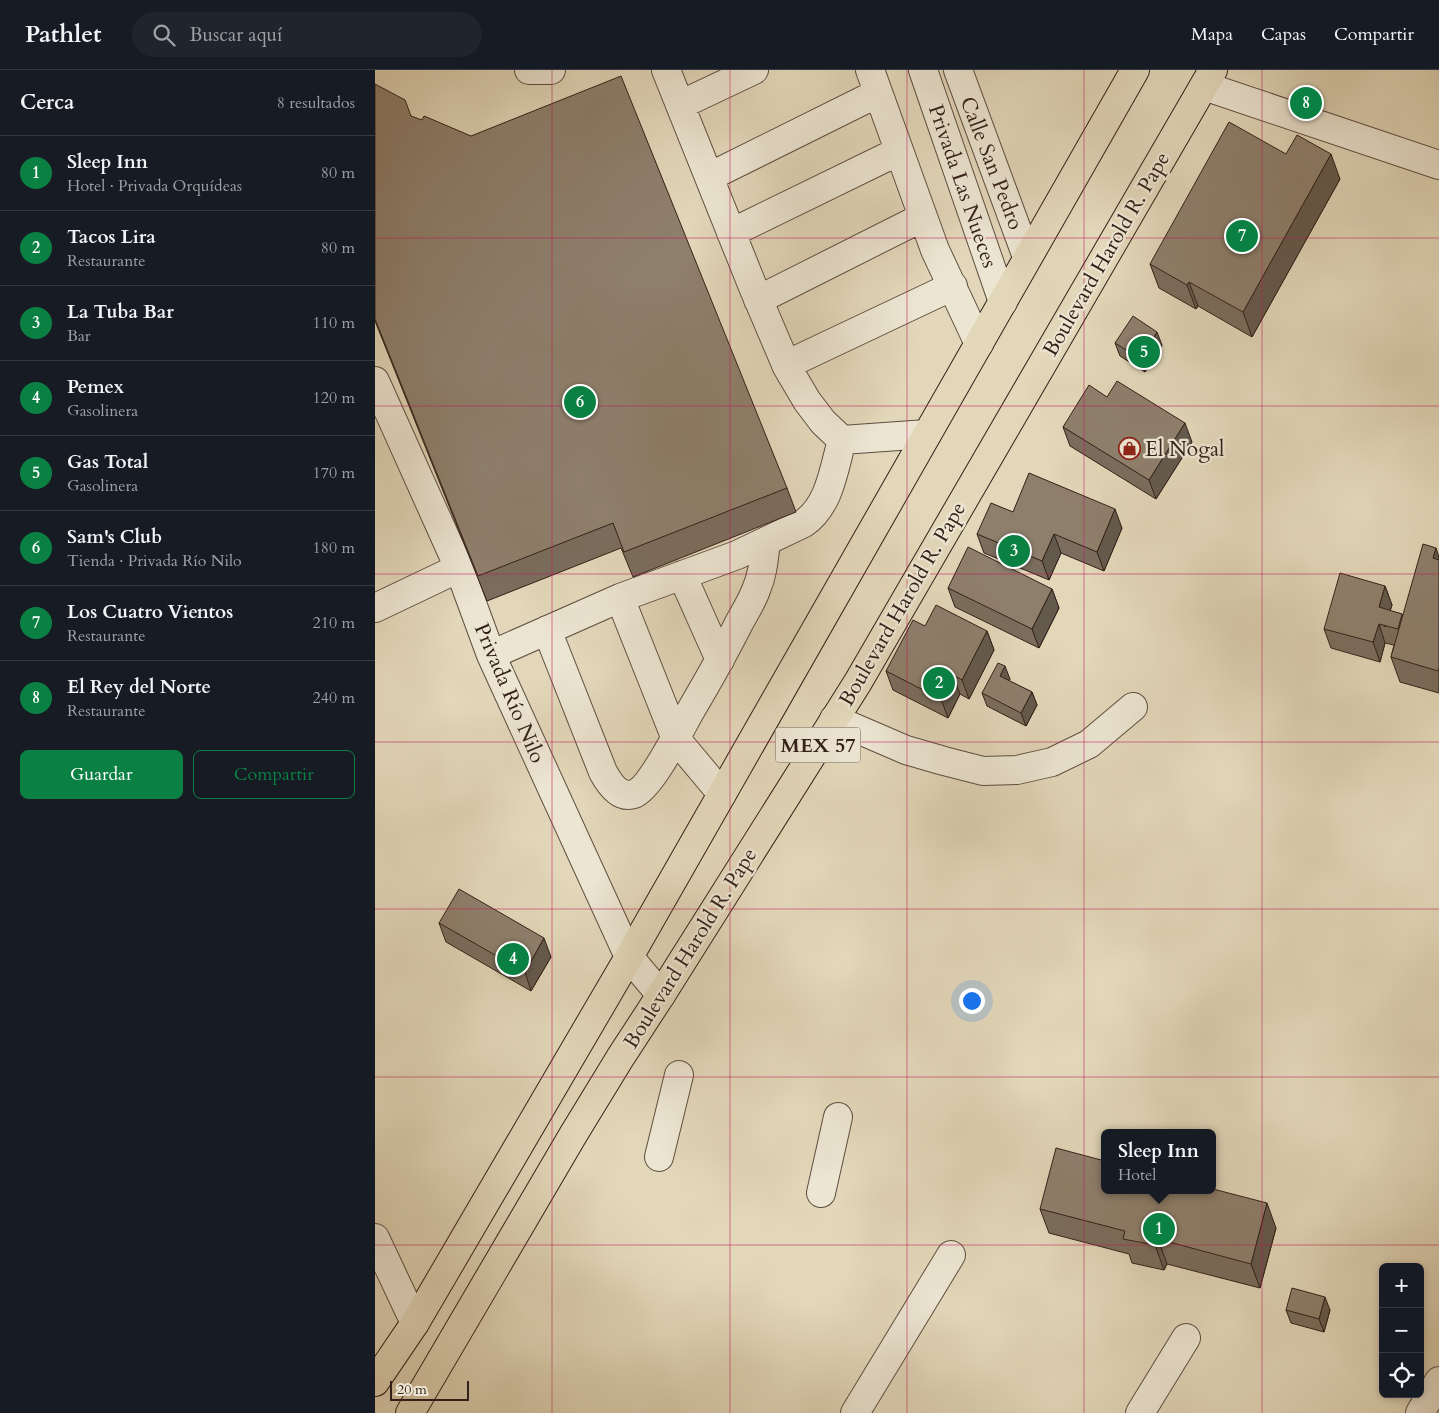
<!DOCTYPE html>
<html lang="es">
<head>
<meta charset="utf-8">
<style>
	body { margin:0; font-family:Cardo,serif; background:#20242c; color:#f1f3f6 }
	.controls { position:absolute; right:15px; bottom:15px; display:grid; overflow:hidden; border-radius:8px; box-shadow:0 2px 8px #0003 }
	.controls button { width:45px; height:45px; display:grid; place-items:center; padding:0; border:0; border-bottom:1px solid #363941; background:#171b24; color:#f1f3f6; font:25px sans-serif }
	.scale { position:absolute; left:15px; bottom:12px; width:79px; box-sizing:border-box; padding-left:5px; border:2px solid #322019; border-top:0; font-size:14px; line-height:18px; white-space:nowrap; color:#322019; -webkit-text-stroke:4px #ece5d2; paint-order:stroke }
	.you { position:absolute; left:596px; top:930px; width:18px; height:18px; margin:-12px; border:4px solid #fff; border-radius:50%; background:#1a73e8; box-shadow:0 0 0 8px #1a73e833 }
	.badge { display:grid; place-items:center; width:32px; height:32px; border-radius:50%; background:#0b8043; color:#fff; font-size:16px; font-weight:700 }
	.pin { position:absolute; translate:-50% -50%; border:2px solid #fff; box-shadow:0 1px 5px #0006 }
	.popup { position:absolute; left:726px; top:1059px; width:115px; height:65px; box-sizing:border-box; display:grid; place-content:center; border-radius:8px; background:#171b24; filter:drop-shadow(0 1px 4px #0005); font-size:16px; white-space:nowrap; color:#9ea1a6 }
	.popup b { font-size:19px; color:#f1f3f6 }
	.popup::after { content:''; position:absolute; left:50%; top:100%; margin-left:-10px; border:10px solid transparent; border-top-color:#171b24 }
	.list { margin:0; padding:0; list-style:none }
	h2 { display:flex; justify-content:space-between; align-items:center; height:65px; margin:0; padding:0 20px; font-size:21px }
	h2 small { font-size:16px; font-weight:400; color:#9ea1a6 }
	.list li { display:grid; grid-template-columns:32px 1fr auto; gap:15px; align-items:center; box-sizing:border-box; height:75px; padding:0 20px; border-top:1px solid #363941 }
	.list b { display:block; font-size:19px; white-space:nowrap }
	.list p { margin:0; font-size:16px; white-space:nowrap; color:#9ea1a6 }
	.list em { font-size:16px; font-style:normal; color:#9ea1a6 }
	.actions { display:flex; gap:10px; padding:15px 20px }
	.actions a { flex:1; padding:11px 0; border:1px solid #0b8043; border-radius:8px; text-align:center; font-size:18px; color:#0b8043 }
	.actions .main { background:#0b8043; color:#fff }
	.icon { flex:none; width:28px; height:28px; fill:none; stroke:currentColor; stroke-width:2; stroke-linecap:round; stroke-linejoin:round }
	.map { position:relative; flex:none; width:1064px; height:1343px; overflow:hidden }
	header { display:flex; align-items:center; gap:30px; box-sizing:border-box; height:70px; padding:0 25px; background:#171b24; border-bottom:1px solid #363941 }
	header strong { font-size:24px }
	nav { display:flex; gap:28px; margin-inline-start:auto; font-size:18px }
	.search { width:350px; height:45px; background:#20242c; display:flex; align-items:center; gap:12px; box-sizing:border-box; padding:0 18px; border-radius:28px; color:#9ea1a6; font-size:19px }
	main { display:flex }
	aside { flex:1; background:#171b24 }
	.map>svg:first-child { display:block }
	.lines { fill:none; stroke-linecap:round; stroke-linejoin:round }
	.minor-casing { stroke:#5e4e41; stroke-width:30 }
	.highway-casing { stroke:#322019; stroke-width:30 }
	.minor { stroke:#ece5d2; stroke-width:28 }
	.highway { stroke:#e2d7b9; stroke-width:28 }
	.wall { fill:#7a6d5d; stroke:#322019 }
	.shaded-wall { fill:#63594c; stroke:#322019 }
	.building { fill:#8e7f6c; stroke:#322019 }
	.grid { fill:none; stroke:#c2185b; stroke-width:1; stroke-opacity:0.55 }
	.labels { text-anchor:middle; stroke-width:4.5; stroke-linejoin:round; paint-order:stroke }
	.shield { fill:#ece5d2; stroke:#6a5b50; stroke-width:1 }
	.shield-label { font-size:20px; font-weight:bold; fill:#322019 }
	.street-label { font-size:21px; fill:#322019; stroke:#ece5d2 }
	.poi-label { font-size:21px; fill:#322019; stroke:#ece5d2; text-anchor:start }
</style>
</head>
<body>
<header>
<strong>Pathlet</strong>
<div class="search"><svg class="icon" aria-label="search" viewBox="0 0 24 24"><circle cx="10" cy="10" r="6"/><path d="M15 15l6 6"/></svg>Buscar aquí</div>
<nav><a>Mapa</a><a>Capas</a><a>Compartir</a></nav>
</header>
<main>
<aside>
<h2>Cerca<small>8 resultados</small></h2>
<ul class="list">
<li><span class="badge">1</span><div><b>Sleep Inn</b><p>Hotel · Privada Orquídeas</p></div><em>80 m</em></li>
<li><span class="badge">2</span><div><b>Tacos Lira</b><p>Restaurante</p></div><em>80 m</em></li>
<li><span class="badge">3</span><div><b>La Tuba Bar</b><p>Bar</p></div><em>110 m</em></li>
<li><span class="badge">4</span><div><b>Pemex</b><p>Gasolinera</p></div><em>120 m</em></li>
<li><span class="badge">5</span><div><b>Gas Total</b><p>Gasolinera</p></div><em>170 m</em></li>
<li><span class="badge">6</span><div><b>Sam's Club</b><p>Tienda · Privada Río Nilo</p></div><em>180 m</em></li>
<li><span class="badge">7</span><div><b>Los Cuatro Vientos</b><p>Restaurante</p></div><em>210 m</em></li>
<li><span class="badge">8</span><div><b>El Rey del Norte</b><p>Restaurante</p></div><em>240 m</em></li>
</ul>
<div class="actions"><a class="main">Guardar</a><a>Compartir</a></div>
</aside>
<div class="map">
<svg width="1064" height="1343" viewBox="0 0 1064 1343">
	<rect width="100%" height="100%" fill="#e2d7b9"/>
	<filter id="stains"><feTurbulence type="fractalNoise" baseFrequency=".004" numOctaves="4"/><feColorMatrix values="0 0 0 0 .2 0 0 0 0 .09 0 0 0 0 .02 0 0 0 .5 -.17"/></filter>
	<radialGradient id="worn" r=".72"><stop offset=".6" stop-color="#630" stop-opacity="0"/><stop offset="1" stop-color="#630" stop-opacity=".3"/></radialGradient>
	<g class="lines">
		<defs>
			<path id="minor" d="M154,0H176
				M291,0L378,217L412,297L432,331L448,352L467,370L552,364
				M495,0L560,180L604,274
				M548,0L628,232
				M583,0L652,187
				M829,16L1064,95
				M305,35L379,0
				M334,107L503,23
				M356,163L524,81
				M383,230L548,147
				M411,295L578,216
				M0,311L84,498L116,585L254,887L286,925
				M307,505L345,590
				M245,528L301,669L347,724
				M0,538L84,498
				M172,560L228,702C234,713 244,729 259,724C276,718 306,657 316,640C333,611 349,583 364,553C370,542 377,531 381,520C388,504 389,488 391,471
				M116,585L245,528L362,485L429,453C455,435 459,398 467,370
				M459,649L531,680L569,691L608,701L642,700L677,692L714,674L758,637
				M284,1087L304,1005
				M446,1123L463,1047
				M0,1168L40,1253
				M480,1343L576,1185
				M765,1343L811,1268
				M1045,1343L1064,1311"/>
			<path id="highway" d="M0,1312L40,1253L254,887L760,0
				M35,1343L198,1065L245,988L286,925L483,612L838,0"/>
		</defs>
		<use href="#minor" class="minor-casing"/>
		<use href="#highway" class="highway-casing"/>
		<use href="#minor" class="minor"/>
		<use href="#highway" class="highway"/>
	</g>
	<path class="wall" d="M0,14L36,46L412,418L421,442L258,507L246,478L112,531L0,251Z
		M911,84L965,109L877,267L823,236L821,239L784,218L775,194Z
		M740,273L787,275L770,302L745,286Z
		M732,327L817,372L781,429L695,376L688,357Z
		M638,442L747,458L729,501L686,483L674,510L609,483L602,464Z
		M1064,487V623L1025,612L1016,587L1019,575L1010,573L1005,592L956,578L949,559L1010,516L1017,535L1015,541L1027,544L1028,546Z
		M573,518L677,519L684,538L664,578L580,537Z
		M612,561L619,580L594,629L585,624L573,648L518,620L511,601Z
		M635,609L634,611L657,622L662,635L651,656L612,636L607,623Z
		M64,853L176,887L156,921L71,872Z
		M665,1139L901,1158L885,1218L792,1194L789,1200L757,1193L754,1184L674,1163Z
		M911,1240H955L949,1262L916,1253Z"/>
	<path class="shaded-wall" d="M956,84L965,109L877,267L868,242Z
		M814,212L823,236L821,239L812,215Z
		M782,262L787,275L770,302L766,289Z
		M810,353L817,372L781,429L774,410Z
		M740,439L747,458L729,501L722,482Z
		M679,464L686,483L674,510L667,491Z
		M1061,478L1064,487V506L1058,488Z
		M1010,516L1017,535L1010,557L1004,537Z
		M677,519L684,538L664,578L657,559Z
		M1004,554L1010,573L1005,592L998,572Z
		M612,561L619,580L594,629L587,610Z
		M630,596L635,609L630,619L625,606Z
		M578,605L585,624L573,648L566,629Z
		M657,622L662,635L651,656L646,643Z
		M169,868L176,887L156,921L150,902Z
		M892,1133L901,1158L885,1218L876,1194Z
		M783,1169L792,1194L789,1200L780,1175Z
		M950,1227L955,1240L949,1262L944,1249Z"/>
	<path class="building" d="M246,6L412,418L249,482L238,453L103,506L0,249V14L30,30L36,46L47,50L49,46L96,66Z
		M854,52L911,84L922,65L956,84L868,242L814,212L812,215L775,194Z
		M758,246L782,262L766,289L740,273Z
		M742,311L810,353L774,410L688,357L714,315L732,327Z
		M654,403L740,439L722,482L679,464L667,491L602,464L616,433L638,442Z
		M1048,474L1061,478L1058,488L1064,490V597L1063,601L1016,587Z
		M593,477L677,519L657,559L573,518Z
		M965,503L1010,516L1004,537L1027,544L1023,559L1004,554L998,572L949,559Z
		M561,535L612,561L587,610L578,605L566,629L511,601L538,550L550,556Z
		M623,593L630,596L625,606L657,622L646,643L607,623Z
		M84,819L169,868L150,902L64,853Z
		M681,1078L730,1091V1120H838V1119L892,1133L876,1194L783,1169L780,1175L748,1169L750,1161L665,1139Z
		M917,1218L950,1227L944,1249L911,1240Z"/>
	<path class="grid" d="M177,0V1343M355,0V1343M532,0V1343M709,0V1343M887,0V1343M0,168H1064M0,336H1064M0,504H1064M0,672H1064M0,839H1064M0,1007H1064M0,1175H1064"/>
	<defs>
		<symbol id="shop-ring" viewBox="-11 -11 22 22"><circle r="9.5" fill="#ece5d2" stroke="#8f2418" stroke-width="1.5"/><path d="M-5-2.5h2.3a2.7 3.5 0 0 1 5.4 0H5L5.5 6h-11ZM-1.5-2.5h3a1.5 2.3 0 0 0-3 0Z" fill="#8f2418"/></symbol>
	</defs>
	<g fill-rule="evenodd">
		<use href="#shop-ring" x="742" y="366" width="25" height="25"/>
	</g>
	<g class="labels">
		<rect class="shield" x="400.5" y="657.5" width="85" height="35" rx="4"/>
		<g class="shield-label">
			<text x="443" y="682">MEX 57</text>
		</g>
		<g class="street-label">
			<text transform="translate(617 93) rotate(69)" y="7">Calle San Pedro</text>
			<text transform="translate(588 116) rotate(71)" y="7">Privada Las Nueces</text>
			<text transform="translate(731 184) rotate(-60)" y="7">Boulevard Harold R. Pape</text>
			<text transform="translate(527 534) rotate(-60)" y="7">Boulevard Harold R. Pape</text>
			<text transform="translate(135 623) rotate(67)" y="7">Privada Río Nilo</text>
			<text transform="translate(315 878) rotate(-58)" y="7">Boulevard Harold R. Pape</text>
		</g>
		<g class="poi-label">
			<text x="770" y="386">El Nogal</text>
		</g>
	</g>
	<rect width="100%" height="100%" filter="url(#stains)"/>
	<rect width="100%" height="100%" fill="url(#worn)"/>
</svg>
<div class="controls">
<button>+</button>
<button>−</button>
<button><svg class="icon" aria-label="locate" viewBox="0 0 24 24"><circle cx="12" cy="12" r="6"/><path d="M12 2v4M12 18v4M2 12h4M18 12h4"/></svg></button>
</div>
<div class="scale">20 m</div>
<div class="you"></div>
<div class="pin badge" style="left:784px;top:1159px">1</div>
<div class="popup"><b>Sleep Inn</b>Hotel</div>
<div class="pin badge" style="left:564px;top:613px">2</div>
<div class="pin badge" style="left:639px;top:481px">3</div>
<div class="pin badge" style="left:138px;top:889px">4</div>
<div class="pin badge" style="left:769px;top:282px">5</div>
<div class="pin badge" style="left:205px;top:332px">6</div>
<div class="pin badge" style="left:867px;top:166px">7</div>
<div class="pin badge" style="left:931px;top:33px">8</div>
</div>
</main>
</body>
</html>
